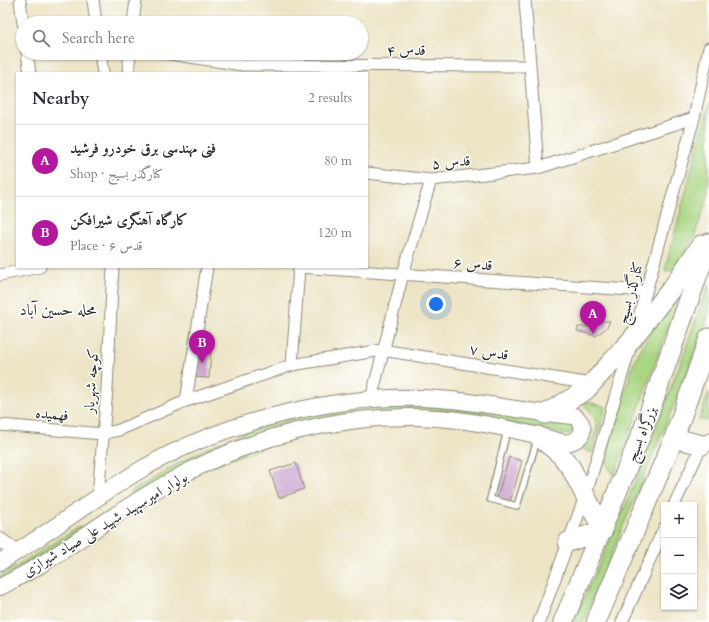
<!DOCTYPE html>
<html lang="en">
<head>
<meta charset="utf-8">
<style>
	body { margin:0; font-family:Cardo,Amiri,serif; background:#f2f2f3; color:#2b2b33 }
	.controls { position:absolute; right:12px; bottom:12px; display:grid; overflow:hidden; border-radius:0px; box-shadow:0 1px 3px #0004 }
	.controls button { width:36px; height:36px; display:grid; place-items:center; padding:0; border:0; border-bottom:1px solid #e1e1e2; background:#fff; color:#2b2b33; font:20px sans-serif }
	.you { position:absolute; left:436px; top:304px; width:14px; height:14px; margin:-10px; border:3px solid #fff; border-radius:50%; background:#1a73e8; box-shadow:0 0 0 6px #1a73e833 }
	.badge { display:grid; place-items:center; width:26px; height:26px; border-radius:50%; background:#b5179e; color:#fff; font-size:13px; font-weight:700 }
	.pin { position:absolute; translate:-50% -33px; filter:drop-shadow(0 1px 2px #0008) }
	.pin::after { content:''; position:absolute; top:21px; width:14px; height:12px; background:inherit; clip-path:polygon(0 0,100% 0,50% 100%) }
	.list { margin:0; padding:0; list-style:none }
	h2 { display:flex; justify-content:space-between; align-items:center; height:52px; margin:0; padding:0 16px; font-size:17px }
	h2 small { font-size:13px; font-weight:400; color:#7c7c81 }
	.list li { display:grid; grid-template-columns:26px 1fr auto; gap:12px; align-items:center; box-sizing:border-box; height:72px; padding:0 16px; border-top:1px solid #e1e1e2 }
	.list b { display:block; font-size:15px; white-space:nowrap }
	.list p { margin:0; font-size:13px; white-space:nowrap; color:#7c7c81 }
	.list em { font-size:13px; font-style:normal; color:#7c7c81 }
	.icon { flex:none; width:22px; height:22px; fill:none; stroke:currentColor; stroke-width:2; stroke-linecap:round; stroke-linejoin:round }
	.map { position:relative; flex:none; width:709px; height:622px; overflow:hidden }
	.search { position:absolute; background:#fff; box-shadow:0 1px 3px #0004; left:16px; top:16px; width:352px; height:44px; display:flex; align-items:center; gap:10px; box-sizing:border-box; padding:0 14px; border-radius:22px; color:#7c7c81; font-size:15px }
	.panel { position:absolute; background:#fff; box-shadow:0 1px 3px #0004; left:16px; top:72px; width:352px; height:196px; border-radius:0px }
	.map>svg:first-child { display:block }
	.green { fill:#aad683; stroke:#6a8057 }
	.building { fill:#caa2ce }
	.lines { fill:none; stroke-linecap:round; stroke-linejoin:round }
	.service-casing { stroke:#8c8878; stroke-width:8 }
	.minor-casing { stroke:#8c8878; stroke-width:13 }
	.tertiary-casing { stroke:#8c8878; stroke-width:16 }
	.secondary-casing { stroke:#8c8878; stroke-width:18 }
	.trunk-casing { stroke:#8c8878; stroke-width:21 }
	.service { stroke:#fff; stroke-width:5.5 }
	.minor { stroke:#fff; stroke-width:11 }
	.tertiary { stroke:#fff; stroke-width:14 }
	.secondary { stroke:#fff; stroke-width:16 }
	.trunk { stroke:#fff; stroke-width:19 }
	.labels { text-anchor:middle; stroke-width:3; stroke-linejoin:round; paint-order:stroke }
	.street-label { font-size:15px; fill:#2b2b2b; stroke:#fff }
	.neighbourhood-label { font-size:16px; fill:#2b2b2b; stroke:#fff }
</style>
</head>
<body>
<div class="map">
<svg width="709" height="622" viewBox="0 0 709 622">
	<rect width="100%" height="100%" fill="#fff"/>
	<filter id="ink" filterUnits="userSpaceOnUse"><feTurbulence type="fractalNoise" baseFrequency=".025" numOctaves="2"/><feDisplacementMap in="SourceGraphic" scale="8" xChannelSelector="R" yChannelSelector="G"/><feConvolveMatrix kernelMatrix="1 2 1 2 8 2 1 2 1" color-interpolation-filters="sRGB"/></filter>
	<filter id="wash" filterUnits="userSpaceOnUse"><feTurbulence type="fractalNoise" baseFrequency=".012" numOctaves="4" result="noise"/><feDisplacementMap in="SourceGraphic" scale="16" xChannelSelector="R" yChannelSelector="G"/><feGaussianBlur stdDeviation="0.9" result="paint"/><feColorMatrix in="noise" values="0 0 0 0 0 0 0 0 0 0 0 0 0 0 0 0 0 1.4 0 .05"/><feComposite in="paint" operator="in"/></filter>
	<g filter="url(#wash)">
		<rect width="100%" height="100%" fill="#ece4c4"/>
		<path class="green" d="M709,104V194L694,237L676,265L669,271L665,270Z
			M709,283V313L697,347L668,419L583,622H573L627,502L680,364Z
			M683,287L614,476L605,461L635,359L657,321Z
			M709,392V421L699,420Z
			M580,400L606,407L592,453L582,449C605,431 598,418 580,400Z
			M377,405L446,407L569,422L573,426V431L568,435L460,413L347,416L130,496V492L134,490C161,474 187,457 216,444C267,422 323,410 377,405Z
			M79,527H82L83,530L0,582V576L40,552Z"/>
		<g id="blocks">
			<path class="building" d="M591,321H610L607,327L596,336L577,331L578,327H591Z
				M195,349L211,350L209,378L193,377Z
				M509,457L522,461L510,502L497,498Z
				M296,463L304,489L279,498L270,471Z"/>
		</g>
	</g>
	<g filter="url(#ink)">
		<use href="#blocks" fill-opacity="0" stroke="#8c8878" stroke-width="1"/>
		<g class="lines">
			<defs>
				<path id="service" d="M507,431L490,499L517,506L537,440"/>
				<path id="minor" d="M20,0L23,23
					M93,0L96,23
					M525,0L538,168
					M133,23L136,0
					M27,53L30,73
					M100,53L103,73
					M163,53L243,65L530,66
					M128,73L130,53
					M367,173L431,180L538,168L694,118
					M299,267L645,291
					M0,275L40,267
					M636,328L694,118L709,48
					M292,365L299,267
					M371,399L403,274L431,180
					M186,401L207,267
					M0,425L102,434L119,430L186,401L292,365L382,350L591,384
					M98,496L107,389L113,267
					M674,505L702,445L709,439
					M539,622L586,494L631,345
					M622,622L664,528"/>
				<path id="tertiary" d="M0,540L17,552"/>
				<path id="secondary" d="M0,562C49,534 93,498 142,469C224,421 344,391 439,399C484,402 528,413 574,416C589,427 583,440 566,443C524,432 481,421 437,418C342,412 246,437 164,485C121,509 82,539 40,565C27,573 13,580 0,587"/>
				<path id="trunk" d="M545,414L586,390L633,338L672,288L701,245
					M538,436L561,455L571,468L603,530L568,542
					M674,438L702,445
					M563,622L643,430L709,243
					M596,622L674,438L709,338"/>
			</defs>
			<use href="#service" class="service-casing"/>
			<use href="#minor" class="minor-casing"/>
			<use href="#tertiary" class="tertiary-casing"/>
			<use href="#secondary" class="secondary-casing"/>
			<use href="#trunk" class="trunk-casing"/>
			<use href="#service" class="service"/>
			<use href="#minor" class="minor"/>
			<use href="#tertiary" class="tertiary"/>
			<use href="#secondary" class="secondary"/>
			<use href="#trunk" class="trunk"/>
		</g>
	</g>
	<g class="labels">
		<g class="street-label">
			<text x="406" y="55">قدس ۴</text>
			<text transform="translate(451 162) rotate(-5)" y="5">قدس ۵</text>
			<text transform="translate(473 264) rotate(4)" y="5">قدس ۶</text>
			<text transform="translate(630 293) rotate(-75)" y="5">کنارگذر بسیج</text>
			<text transform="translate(489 352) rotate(9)" y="5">قدس ۷</text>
			<text transform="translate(91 381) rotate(-86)" y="5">کوچه شهریار</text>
			<text transform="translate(52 414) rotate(5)" y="5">فهمیده</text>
			<text transform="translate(641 434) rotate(-69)" y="5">بزرگراه بسیج</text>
			<text transform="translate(105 524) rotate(-31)" y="5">بولوار امیرسپهبد شهید علی صیاد شیرازی</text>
		</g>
		<g class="neighbourhood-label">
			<text x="58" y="315">محله حسین آباد</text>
		</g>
	</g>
</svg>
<div class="controls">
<button>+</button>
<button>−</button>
<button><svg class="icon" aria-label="layers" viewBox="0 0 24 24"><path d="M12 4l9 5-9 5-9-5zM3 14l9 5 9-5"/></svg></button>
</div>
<div class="you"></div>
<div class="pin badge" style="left:593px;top:334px">A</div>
<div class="pin badge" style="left:202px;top:363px">B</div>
<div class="search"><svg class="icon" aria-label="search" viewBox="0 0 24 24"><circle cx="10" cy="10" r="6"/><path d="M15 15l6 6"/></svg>Search here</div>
<section class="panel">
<h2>Nearby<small>2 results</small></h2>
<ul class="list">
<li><span class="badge">A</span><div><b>فنی مهندسی برق خودرو فرشید</b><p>Shop · کنارگذر بسیج</p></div><em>80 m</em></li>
<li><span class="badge">B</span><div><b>کارگاه آهنگری شیرافکن</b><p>Place · قدس ۶</p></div><em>120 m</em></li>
</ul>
</section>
</div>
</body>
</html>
